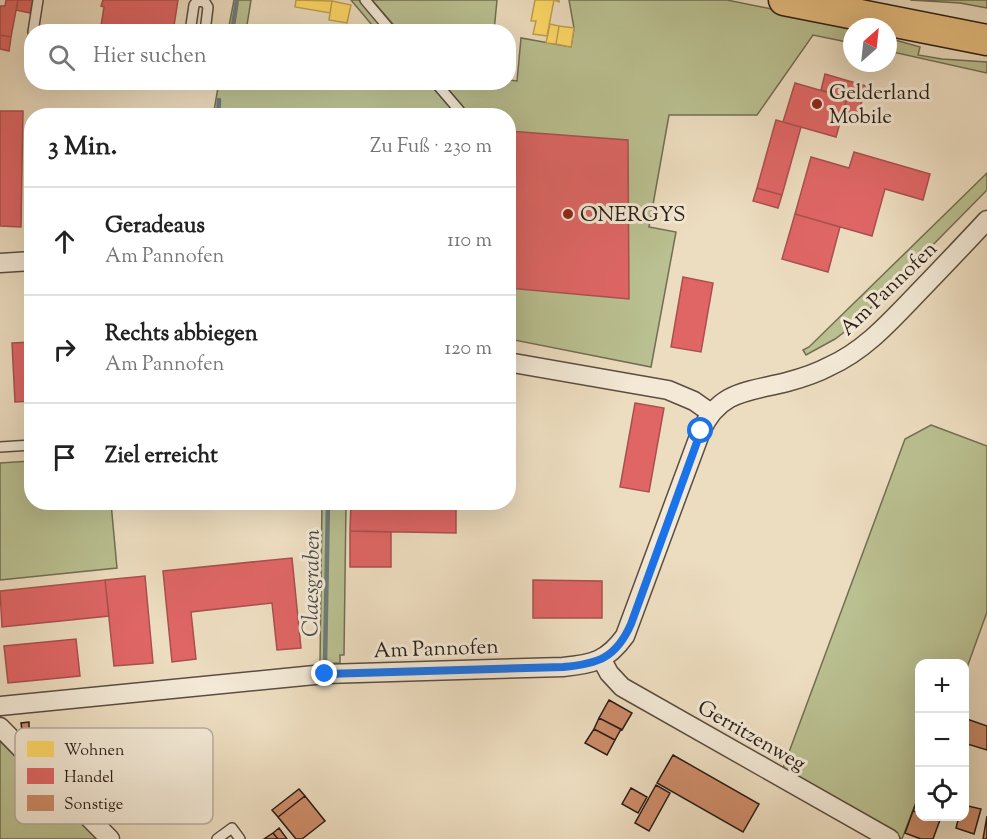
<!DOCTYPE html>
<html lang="de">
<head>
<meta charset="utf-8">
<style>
	body { margin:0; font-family:"Sorts Mill Goudy",serif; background:#f2f2f2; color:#222 }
	.controls { position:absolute; right:18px; bottom:18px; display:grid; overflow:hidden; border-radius:12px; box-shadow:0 6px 24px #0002 }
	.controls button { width:54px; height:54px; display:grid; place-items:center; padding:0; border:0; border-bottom:2px solid #e0e0e0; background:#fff; color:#222; font:30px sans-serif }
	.compass { position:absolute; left:843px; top:18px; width:54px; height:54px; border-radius:50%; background:#fff; box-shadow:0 6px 24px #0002; rotate:27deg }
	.stop { position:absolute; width:18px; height:18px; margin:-14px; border:4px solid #1a73e8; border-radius:50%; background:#fff }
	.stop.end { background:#1a73e8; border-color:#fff; box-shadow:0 2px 6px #0008 }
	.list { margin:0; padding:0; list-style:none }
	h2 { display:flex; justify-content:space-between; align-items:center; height:78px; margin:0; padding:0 24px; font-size:26px }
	h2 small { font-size:20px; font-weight:400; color:#767676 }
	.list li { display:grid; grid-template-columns:39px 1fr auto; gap:18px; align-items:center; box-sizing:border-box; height:108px; padding:0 24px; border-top:2px solid #e0e0e0 }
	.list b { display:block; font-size:22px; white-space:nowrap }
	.list p { margin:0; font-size:20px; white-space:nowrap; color:#767676 }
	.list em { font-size:20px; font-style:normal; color:#767676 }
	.icon { flex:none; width:33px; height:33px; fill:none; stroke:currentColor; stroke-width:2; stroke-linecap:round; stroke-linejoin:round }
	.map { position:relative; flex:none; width:987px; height:839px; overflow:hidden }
	.search { position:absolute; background:#fff; box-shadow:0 6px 24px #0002; left:24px; top:24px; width:492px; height:66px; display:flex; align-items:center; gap:15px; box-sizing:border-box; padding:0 21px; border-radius:24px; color:#767676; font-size:22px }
	.panel { position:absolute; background:#fff; box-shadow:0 6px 24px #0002; left:24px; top:108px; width:492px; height:402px; border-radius:24px }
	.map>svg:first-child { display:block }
	.green { fill:#bac091; stroke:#726e54; stroke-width:1.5 }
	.homes { fill:#ffd966; stroke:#bfa14e; stroke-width:1.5 }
	.shops { fill:#e06666; stroke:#a9504e; stroke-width:1.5 }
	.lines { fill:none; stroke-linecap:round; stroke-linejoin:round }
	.stream { stroke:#6f7b7a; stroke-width:4.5 }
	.building { fill:#cd8c69; stroke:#2a1d17; stroke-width:1.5 }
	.lane-casing { stroke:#5b4d41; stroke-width:12 }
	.street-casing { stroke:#5b4d41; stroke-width:21 }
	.primary-casing { stroke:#2a1d17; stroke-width:33 }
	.lane { stroke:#f3e9d6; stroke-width:9 }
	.street { stroke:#f3e9d6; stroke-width:18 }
	.primary { stroke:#e6be80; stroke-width:30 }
	.route { stroke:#1a73e8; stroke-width:8 }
	.poi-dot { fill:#8f2418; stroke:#f3e9d6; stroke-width:2 }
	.labels { text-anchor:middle; stroke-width:6; stroke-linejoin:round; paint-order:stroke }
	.poi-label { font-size:21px; fill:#2a1d17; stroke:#f3e9d6; text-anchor:start }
	.street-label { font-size:21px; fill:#2a1d17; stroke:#f3e9d6 }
	.water-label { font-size:22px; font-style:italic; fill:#4c4c49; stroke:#f3e9d6 }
	.key { fill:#f3e9d6; stroke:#b7ac9d; stroke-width:1.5 }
	.key-label { font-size:16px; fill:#2a1d17 }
</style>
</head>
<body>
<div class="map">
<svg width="987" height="839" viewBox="0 0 987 839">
	<rect width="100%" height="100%" fill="#edddc0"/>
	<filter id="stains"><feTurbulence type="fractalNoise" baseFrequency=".00333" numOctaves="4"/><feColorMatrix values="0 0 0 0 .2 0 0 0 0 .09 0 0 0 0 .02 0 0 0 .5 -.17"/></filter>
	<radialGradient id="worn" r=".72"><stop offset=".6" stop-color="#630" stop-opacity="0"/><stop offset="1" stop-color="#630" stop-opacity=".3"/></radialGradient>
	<path class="green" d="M234,0H251L246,31H228Z
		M351,0H359L386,31H377Z
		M372,0H497L494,31H399Z
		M569,0H727L841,23L852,27V43L813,35L757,115H669L649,227L676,232L651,367L509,339L508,116H213L219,82L429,83L457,115L469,114L443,83L508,82L509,80L517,81L521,38L571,47L574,28Z
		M910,0H987V8L960,3Z
		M888,38L920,47L918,55L942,59L987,62V73L888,51Z
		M987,173V190L855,324L835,339L806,355L803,350L809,347Z
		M931,425L987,446V612L965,673L964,664H920L919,794L902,839L782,771L905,439Z
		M31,461L32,502L111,503L117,568L0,580V463Z
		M322,503H346L344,655H340V663L320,664Z
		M0,741L99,839H0Z"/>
	<path class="homes" d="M296,0L332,1L330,13L295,7Z
		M535,0H559V2L554,0L547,36L533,34L536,21H531Z
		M332,1L351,5L347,23L329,20Z
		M550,24L559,26L556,44L546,43Z
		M559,26L574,28L571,47L556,44Z"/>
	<path class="shops" d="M6,0H18L11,37L0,35V6H5Z
		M18,0H33L30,13L16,10Z
		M103,0H178L173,32H100L104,7L101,6Z
		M71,28L88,31L89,32H70Z
		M0,35L11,37L9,51L0,49Z
		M825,74L866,86L858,115L843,111L847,98L821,90Z
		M795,83L847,98L836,137L783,122Z
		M0,111H23L21,227L0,226Z
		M776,120L801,127L782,195L757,188Z
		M508,131L628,140L629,299L508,288Z
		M854,152L930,174L923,200L885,189L872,236L795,214L811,157L849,168Z
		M757,188L782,195L778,208L753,201Z
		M795,214L840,227L828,272L782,259Z
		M683,277L713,283L701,352L671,347Z
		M32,342V401L15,402L12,343Z
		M635,403L664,408L649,492L620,487Z
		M351,502H456V533L350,531Z
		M350,531L391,532V567H350Z
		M292,558L301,648L277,650L272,603L191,612L196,659L172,662L163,571Z
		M145,576L153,663L114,666L105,580Z
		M105,580L109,616L2,627L0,591Z
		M533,580L602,581V618H533Z
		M76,639L80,676L8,683L4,646Z"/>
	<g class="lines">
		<path class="stream" d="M232,32L237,0
			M218,116L219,100
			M325,663L328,502"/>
	</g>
	<path class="building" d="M609,700L632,713L622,730L599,718Z
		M599,718L621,729L615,740L594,729Z
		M964,718L987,726V750L964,743Z
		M29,722V729L22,730L21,723Z
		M594,729L615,740L607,755L585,743Z
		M673,755L759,804L743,832L657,783Z
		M656,785L670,793L649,831L635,823Z
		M631,788L647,797L638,813L622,804Z
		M299,789L305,796L278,817L272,810Z
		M305,796L325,821L302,839H296L278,817Z
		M919,796H920V813L913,811Z
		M964,805L981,809L974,834L956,828L959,816H964Z
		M913,811L920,813V816H929L940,820L933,839H921L905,833Z
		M987,816V839H983Z
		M279,828L287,839H278L273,833Z
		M273,833L278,839H264Z"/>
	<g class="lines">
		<defs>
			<path id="lane" d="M365,0L392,32
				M33,32L38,0
				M190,32L194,5L197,1L205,2L208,7L205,32
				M32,39V60
				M140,82H150
				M435,82L459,110
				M0,447L32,445
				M217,839L232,828L240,839"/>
			<path id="street" d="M0,263L32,261
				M508,362L668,390L694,401L711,413
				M602,660L609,673L622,687L890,839
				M0,706L325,674L563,667C593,664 607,661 625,636L701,431C720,390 748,392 787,382C802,378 817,373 830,366C863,351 887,325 911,300C937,273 962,247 987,220
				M0,727L110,839"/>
			<path id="primary" d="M784,0L987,40"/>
		</defs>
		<use href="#lane" class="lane-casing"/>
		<use href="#street" class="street-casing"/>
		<use href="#primary" class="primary-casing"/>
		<use href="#lane" class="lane"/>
		<use href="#street" class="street"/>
		<use href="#primary" class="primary"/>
	</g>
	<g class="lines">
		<path class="route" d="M325,674L563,667C598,664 616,658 631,624L701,431"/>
	</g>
	<g class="poi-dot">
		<circle cx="817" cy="104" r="6"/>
		<circle cx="568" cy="214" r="6"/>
	</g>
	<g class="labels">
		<g class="poi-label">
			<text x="829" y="99">Gelderland<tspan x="829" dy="24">Mobile</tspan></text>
			<text x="580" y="221">ONERGYS</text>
		</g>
		<g class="street-label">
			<text transform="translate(888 288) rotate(-44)" y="7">Am Pannofen</text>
			<text transform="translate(436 648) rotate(-2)" y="7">Am Pannofen</text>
			<text transform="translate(752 735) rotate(30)" y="7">Gerritzenweg</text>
		</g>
		<g class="water-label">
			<text transform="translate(310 583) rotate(-89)" y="8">Claesgraben</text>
		</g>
	</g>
	<rect x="15" y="728" width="198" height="96" rx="9" class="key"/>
	<rect x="27" y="741" width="27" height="16" fill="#ffd966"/>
	<rect x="27" y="768" width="27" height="16" fill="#e06666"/>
	<rect x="27" y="795" width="27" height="16" fill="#cd8c69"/>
	<g class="key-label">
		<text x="64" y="755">Wohnen</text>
		<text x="64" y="782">Handel</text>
		<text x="64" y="809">Sonstige</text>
	</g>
	<rect width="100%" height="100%" filter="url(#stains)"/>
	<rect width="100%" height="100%" fill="url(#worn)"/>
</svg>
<div class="controls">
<button>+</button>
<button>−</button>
<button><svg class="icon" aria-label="locate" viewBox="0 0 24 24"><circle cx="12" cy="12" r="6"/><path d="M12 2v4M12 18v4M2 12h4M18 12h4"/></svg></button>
</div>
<svg class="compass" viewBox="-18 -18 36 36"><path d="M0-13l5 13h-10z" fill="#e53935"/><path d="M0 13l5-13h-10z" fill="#767676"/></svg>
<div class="stop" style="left:701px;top:431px"></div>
<div class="stop end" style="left:325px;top:674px"></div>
<div class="search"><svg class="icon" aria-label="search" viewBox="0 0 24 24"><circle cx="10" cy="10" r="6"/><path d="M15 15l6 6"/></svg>Hier suchen</div>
<section class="panel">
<h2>3 Min.<small>Zu Fuß · 230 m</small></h2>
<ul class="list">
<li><svg class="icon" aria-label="ahead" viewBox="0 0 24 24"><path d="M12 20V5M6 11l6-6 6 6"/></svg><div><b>Geradeaus</b><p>Am Pannofen</p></div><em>110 m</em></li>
<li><svg class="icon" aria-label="right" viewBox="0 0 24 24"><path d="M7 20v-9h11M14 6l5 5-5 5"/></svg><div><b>Rechts abbiegen</b><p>Am Pannofen</p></div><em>120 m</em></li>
<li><svg class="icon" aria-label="arrive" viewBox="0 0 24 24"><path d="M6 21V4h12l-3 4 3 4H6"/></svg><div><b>Ziel erreicht</b></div></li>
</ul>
</section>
</div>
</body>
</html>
